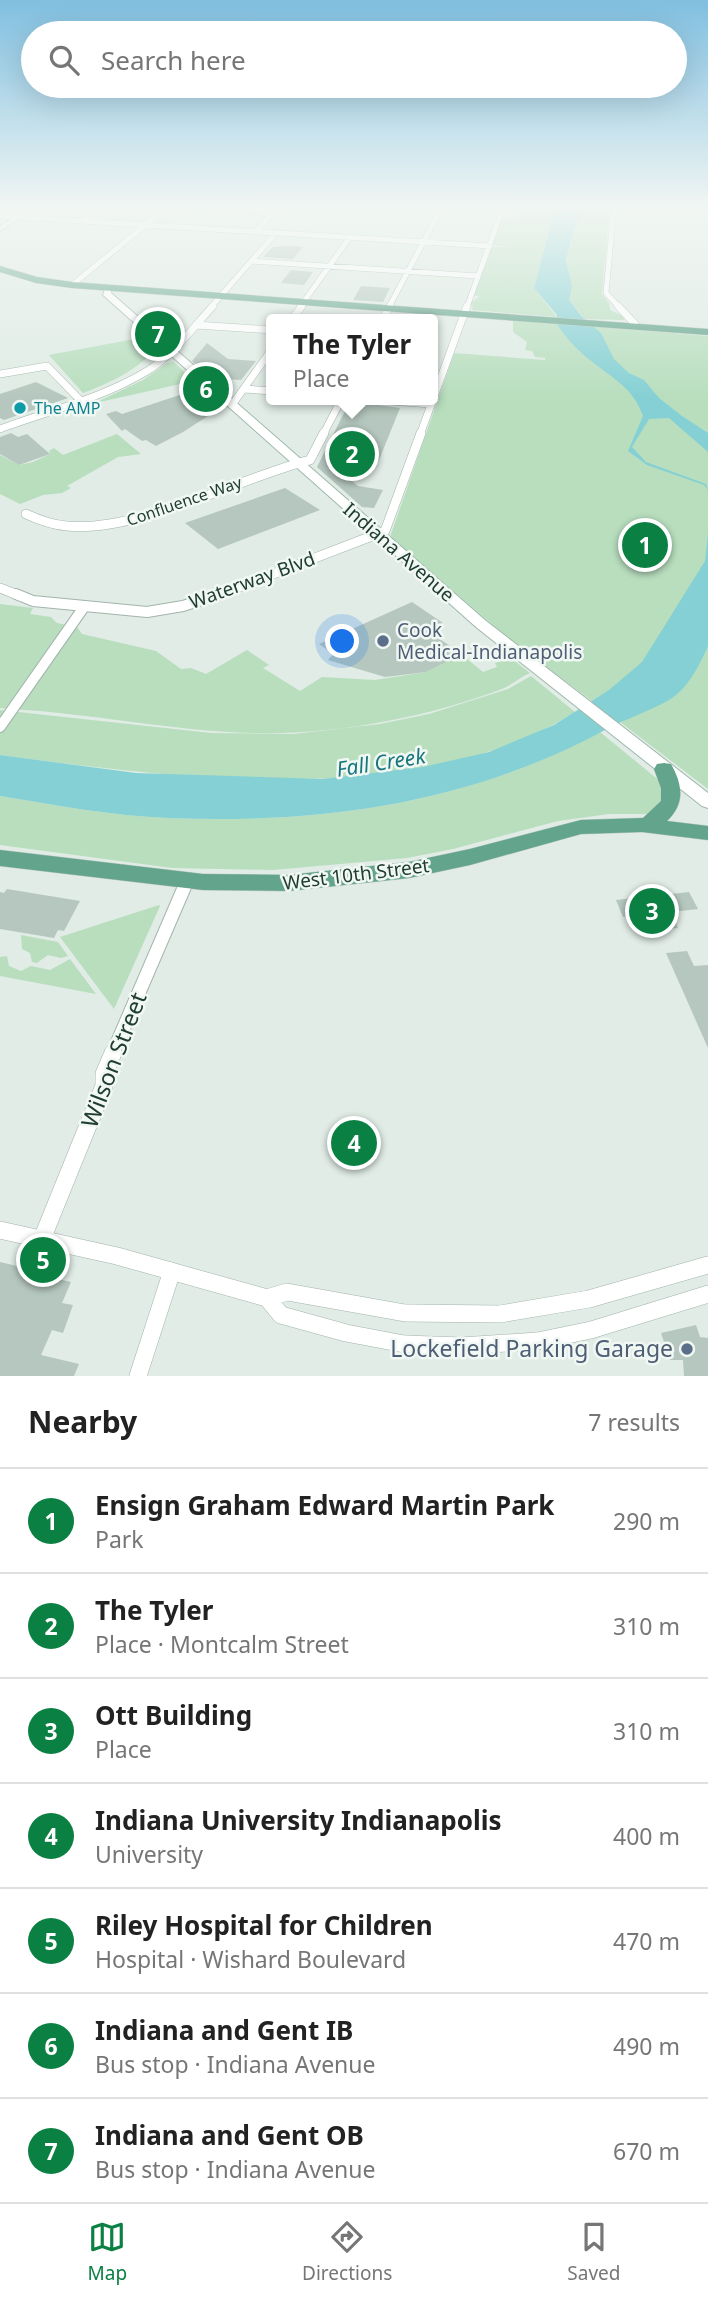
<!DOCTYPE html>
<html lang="en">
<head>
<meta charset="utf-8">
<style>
	body { margin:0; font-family:"Noto Sans",sans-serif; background:#f2f2f2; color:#222 }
	.you { position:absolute; left:343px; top:642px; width:24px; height:24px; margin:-18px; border:5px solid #fff; border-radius:50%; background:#1a73e8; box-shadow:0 0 0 10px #1a73e833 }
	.badge { display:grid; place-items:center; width:46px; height:46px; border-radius:50%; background:#0b8043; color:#fff; font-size:23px; font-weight:700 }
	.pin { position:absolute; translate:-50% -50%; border:4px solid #fff; box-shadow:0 2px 7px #0006 }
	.popup { position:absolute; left:266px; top:314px; width:172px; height:91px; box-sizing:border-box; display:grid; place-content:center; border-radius:7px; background:#fff; filter:drop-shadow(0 2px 5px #0005); font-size:23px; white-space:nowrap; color:#767676 }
	.popup b { font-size:26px; color:#222 }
	.popup::after { content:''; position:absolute; left:50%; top:100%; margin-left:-14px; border:14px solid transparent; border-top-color:#fff }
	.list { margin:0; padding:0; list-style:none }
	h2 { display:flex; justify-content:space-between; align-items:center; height:91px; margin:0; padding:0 28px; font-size:30px }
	h2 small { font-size:23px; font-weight:400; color:#767676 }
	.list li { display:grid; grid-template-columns:46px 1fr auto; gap:21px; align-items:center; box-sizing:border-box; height:105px; padding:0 28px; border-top:2px solid #e0e0e0 }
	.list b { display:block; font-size:26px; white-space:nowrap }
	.list p { margin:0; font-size:23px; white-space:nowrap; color:#767676 }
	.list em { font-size:23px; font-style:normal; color:#767676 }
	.icon { flex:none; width:38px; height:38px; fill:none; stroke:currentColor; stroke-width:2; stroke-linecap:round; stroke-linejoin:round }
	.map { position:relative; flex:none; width:708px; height:1376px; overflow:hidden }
	.search { position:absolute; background:#fff; box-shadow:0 7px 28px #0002; left:21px; right:21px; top:21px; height:77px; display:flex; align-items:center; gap:18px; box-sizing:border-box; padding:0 24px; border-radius:38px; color:#767676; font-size:26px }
	.sheet { height:826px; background:#fff }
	nav { display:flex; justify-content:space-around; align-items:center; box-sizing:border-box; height:98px; border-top:2px solid #e0e0e0; background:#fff; font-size:19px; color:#767676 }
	nav a { display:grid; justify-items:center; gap:4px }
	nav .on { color:#0b8043 }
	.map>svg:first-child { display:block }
	.green { fill:#b8debe }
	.water { fill:#85d0d4 }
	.building { fill:#b5c7be }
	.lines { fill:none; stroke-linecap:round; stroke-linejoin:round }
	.minor-far5-casing { stroke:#a3b4ac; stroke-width:6 }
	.minor-far4-casing { stroke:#a3b4ac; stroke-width:8 }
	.minor-far3-casing { stroke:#a3b4ac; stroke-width:10 }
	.minor-far2-casing { stroke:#a3b4ac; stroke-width:12 }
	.minor-far1-casing { stroke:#a3b4ac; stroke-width:15 }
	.minor-casing { stroke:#a3b4ac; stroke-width:18 }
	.tertiary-casing { stroke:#a3b4ac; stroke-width:2 }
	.secondary-casing { stroke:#9eb8ac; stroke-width:2 }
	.primary-casing { stroke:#c1c9c6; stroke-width:1 }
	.minor-far5 { stroke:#fff; stroke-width:5 }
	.minor-far4 { stroke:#fff; stroke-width:7 }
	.minor-far3 { stroke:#fff; stroke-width:9 }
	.minor-far2 { stroke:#fff; stroke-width:10 }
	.minor-far1 { stroke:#fff; stroke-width:13 }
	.minor { stroke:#fff; stroke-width:17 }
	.tertiary { fill:#fff; fill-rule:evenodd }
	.secondary { fill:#fff; fill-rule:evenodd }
	.primary { fill:#63a48c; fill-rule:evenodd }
	.culture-dot { fill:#0f9aa8; stroke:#f1f8f4; stroke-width:2.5 }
	.service-dot { fill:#5c6f8a; stroke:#f1f8f4; stroke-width:2.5 }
	.labels { text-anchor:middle; stroke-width:5; stroke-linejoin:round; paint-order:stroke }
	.far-culture-label { font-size:16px; fill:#0d838f; stroke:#f1f8f4; text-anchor:start }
	.far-street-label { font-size:16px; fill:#203d32; stroke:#f1f8f4 }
	.street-label { font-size:19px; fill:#203d32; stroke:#f1f8f4 }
	.service-label { font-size:19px; fill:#4e5e75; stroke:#f1f8f4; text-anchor:start }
	.water-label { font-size:21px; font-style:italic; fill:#17767c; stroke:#f1f8f4 }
	.near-street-label { font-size:23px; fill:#203d32; stroke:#f1f8f4 }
	.near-service-label { font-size:23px; fill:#4e5e75; stroke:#f1f8f4; text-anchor:end }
</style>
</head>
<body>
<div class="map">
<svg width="708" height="1376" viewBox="0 0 708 1376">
	<rect width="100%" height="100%" fill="#e0ece5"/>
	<path class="green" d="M522,205H560L551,223L534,288L557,317L472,310L473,304L469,310L471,302L480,297L474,295L490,247H511L492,245L500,220L518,217Z
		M587,205H610L602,294L609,303L610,310L623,316L624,320L584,319L569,300L566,265L573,233Z
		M513,319L708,336V789L620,722L623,720L597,698L592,701L508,638L390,537L454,353L545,360V358L535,357L532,351L525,350L527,342L513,332Z
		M145,337L158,347C137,370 112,382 83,393L49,355Z
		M174,362L194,381L95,403L143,380L167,363Z
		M117,434L141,454L118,457L67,486L71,488L62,493L43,495L20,504L0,494V455L19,465L33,462L50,454L49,451L54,448L63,455Z
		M0,604L33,608L30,614L51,617L57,623L77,627L82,634L156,651L181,669L191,668L206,674L247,650L269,665L263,668L300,691L322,677L375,680L426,672L461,654L483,672L497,667L495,663L511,658L530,673C520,677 512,685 502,689C425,718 335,735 252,733C171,731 90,713 9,709L0,708Z
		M531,676L575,712C419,811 174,778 0,755V710L211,733L294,734L380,724L429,714L508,689Z
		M600,732L661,782L667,797L648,814H609L558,821L453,849L407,858L273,870L172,868L0,845V796C56,805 112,816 169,818C318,824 468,804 600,732Z
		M159,905L160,906L114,1009L60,937Z
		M21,935L58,942L68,956L61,958L48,955L37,963L32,962L30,953L22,949Z
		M7,956L9,966L21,971L31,966L50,970L70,959L96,994L0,976V957Z"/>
	<path class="water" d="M560,205H587L573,233L566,261L572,286L569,300L582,317L601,333L614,359L629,373L644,380L659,398L682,416L708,433V452L669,418L649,419L632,447L646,462L706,484L708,490L704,485L647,465L628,451L643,416C634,391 620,383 599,367C582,355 567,340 556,323L557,315L534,288L551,223Z
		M708,533V646C701,662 690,684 676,695C664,706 622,720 605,730C468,804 322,824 168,818C112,816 56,805 0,796V755L136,773L322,779L423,767L489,752L554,725L609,690L642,662L705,561Z"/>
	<path class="building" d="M291,246L303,247L293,259L263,257L273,247Z
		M291,270L313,272L304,285L281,283Z
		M361,286L375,287L390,288L383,302L353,300Z
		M207,343L228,359L256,361L241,380L225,379L227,376L211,377L192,361Z
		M36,382L68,398L4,420L0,418V394Z
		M201,388L222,407L183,432L156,446L146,440L142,441L125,429L122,431L106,414L116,411L122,414Z
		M350,401L400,408L379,460L339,456L334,466L358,486L383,490L374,508L362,507L317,467Z
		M11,433L18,437L27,434L50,454L19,465L0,454V437Z
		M285,488L320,510L218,549L185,523Z
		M412,602L443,623L426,630L462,654L426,672L385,677L328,660L333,654L319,644Z
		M7,889L80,901L64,931L58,930L54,938L0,929V892L4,893Z
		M689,892L698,909L671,912L678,928L656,930L648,914L623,917L616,900Z
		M687,951L694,966L708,965V1048L666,953Z
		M0,1262L50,1274L48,1277L71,1282L62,1303L73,1305L63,1333L52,1330L41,1355L79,1364L74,1376H0Z
		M696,1325L700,1337L708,1338V1376H684L683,1360H670L661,1333Z"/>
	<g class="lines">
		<defs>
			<path id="minor-far5" d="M170,205L274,211
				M614,205L606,293L619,307
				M0,216L490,246
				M82,221L105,205
				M255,232L280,205
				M251,261L478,276
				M72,285L170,205
				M211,307L276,233
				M300,307L350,237
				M389,307L443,205
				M467,307L504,205"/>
			<path id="minor-far4" d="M618,306L635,324
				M292,319L302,306
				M383,319L390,306
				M196,325L272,330
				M0,374L47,366L80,400
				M244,389L272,391
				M378,400L431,404
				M232,405L272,349
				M0,429C48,411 103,398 147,371C172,356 193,328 213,306
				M323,435L341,400
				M420,435L467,306"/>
			<path id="minor-far3" d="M26,514C39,520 52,525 67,526C137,533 239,478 310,460L324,433
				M0,588L20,596
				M216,596L385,531L421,433"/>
			<path id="minor-far2" d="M16,594L33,601L147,612L183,606L220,594
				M0,727L84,607"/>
			<path id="minor-far1" d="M112,1055L187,881"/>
			<path id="minor" d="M0,1230L117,1256L267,1298L287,1292L405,1313L500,1314L589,1299L708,1265
				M42,1239L104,1086V1074L113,1053
				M267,1298L281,1315L346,1333L404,1344L461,1346L538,1341L591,1330L708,1294
				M138,1376L172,1271"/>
			<path id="tertiary" d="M34,205H41L0,231V226Z"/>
			<path id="secondary" d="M106,286H112L111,293L486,621L708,793V808L702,806L476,627L103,295Z"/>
			<path id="primary" d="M0,266L37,277L72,282L708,329V335L72,288L36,283L0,272Z
				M664,763L671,764C683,785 685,804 667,821L708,826V840L642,832L581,834L470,865L409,878L289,891L203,890L0,866V850L203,874L289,875L409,862L470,849L581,820L643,818L661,801V788L654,769L657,764Z"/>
		</defs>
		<use href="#minor-far5" class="minor-far5-casing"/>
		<use href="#minor-far4" class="minor-far4-casing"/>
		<use href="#minor-far3" class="minor-far3-casing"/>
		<use href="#minor-far2" class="minor-far2-casing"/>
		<use href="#minor-far1" class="minor-far1-casing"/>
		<use href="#minor" class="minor-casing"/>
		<use href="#tertiary" class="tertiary-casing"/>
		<use href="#secondary" class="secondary-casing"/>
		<use href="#primary" class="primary-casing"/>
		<use href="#minor-far5" class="minor-far5"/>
		<use href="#minor-far4" class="minor-far4"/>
		<use href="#minor-far3" class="minor-far3"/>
		<use href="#minor-far2" class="minor-far2"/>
		<use href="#minor-far1" class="minor-far1"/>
		<use href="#minor" class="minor"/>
		<use href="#tertiary" class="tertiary"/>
		<use href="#secondary" class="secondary"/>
		<use href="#primary" class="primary"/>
	</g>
	<linearGradient id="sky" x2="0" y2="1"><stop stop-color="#80bfe0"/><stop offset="0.52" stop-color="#f1f6f3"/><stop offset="1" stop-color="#f1f6f3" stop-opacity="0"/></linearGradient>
	<rect width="708" height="398" fill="url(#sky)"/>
	<circle class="culture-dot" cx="20" cy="408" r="7"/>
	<g class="service-dot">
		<circle cx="383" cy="641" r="7"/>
		<circle cx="687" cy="1349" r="7"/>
	</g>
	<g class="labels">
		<g class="far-culture-label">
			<text x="34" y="414">The AMP</text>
		</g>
		<g class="far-street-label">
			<text transform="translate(184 501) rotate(-19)" y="6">Confluence Way</text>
		</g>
		<g class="street-label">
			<text transform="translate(399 552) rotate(41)" y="7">Indiana Avenue</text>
			<text transform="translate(252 580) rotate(-20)" y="7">Waterway Blvd</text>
			<text transform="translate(356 874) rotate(-7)" y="7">West 10th Street</text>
		</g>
		<g class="service-label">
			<text x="397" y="637">Cook<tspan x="397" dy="22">Medical-Indianapolis</tspan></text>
		</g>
		<g class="water-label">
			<text transform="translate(381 763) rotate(-9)" y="7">Fall Creek</text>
		</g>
		<g class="near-street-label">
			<text transform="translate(114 1060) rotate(-69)" y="8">Wilson Street</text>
		</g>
		<g class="near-service-label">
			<text x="673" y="1357">Lockefield Parking Garage</text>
		</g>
	</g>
</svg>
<div class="you"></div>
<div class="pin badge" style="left:645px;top:545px">1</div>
<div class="pin badge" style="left:352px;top:454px">2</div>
<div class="popup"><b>The Tyler</b>Place</div>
<div class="pin badge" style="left:652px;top:911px">3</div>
<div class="pin badge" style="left:354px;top:1143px">4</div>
<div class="pin badge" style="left:43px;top:1260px">5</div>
<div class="pin badge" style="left:206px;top:389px">6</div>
<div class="pin badge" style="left:158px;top:334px">7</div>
<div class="search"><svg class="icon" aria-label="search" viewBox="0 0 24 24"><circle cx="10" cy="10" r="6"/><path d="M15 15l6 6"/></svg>Search here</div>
</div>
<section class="sheet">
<h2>Nearby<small>7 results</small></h2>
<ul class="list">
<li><span class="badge">1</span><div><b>Ensign Graham Edward Martin Park</b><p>Park</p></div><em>290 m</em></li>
<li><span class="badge">2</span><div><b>The Tyler</b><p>Place · Montcalm Street</p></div><em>310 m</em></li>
<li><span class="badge">3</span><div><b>Ott Building</b><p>Place</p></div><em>310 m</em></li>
<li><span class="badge">4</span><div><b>Indiana University Indianapolis</b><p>University</p></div><em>400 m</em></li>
<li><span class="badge">5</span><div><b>Riley Hospital for Children</b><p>Hospital · Wishard Boulevard</p></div><em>470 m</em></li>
<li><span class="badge">6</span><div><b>Indiana and Gent IB</b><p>Bus stop · Indiana Avenue</p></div><em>490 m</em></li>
<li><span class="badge">7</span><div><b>Indiana and Gent OB</b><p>Bus stop · Indiana Avenue</p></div><em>670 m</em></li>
</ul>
</section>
<nav>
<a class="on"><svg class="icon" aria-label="map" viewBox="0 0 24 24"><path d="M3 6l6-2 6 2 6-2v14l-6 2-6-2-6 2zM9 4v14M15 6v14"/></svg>Map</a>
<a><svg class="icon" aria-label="directions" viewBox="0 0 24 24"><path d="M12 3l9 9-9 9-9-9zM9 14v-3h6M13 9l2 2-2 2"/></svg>Directions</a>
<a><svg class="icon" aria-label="saved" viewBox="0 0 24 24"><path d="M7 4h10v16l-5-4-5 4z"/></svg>Saved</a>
</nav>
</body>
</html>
